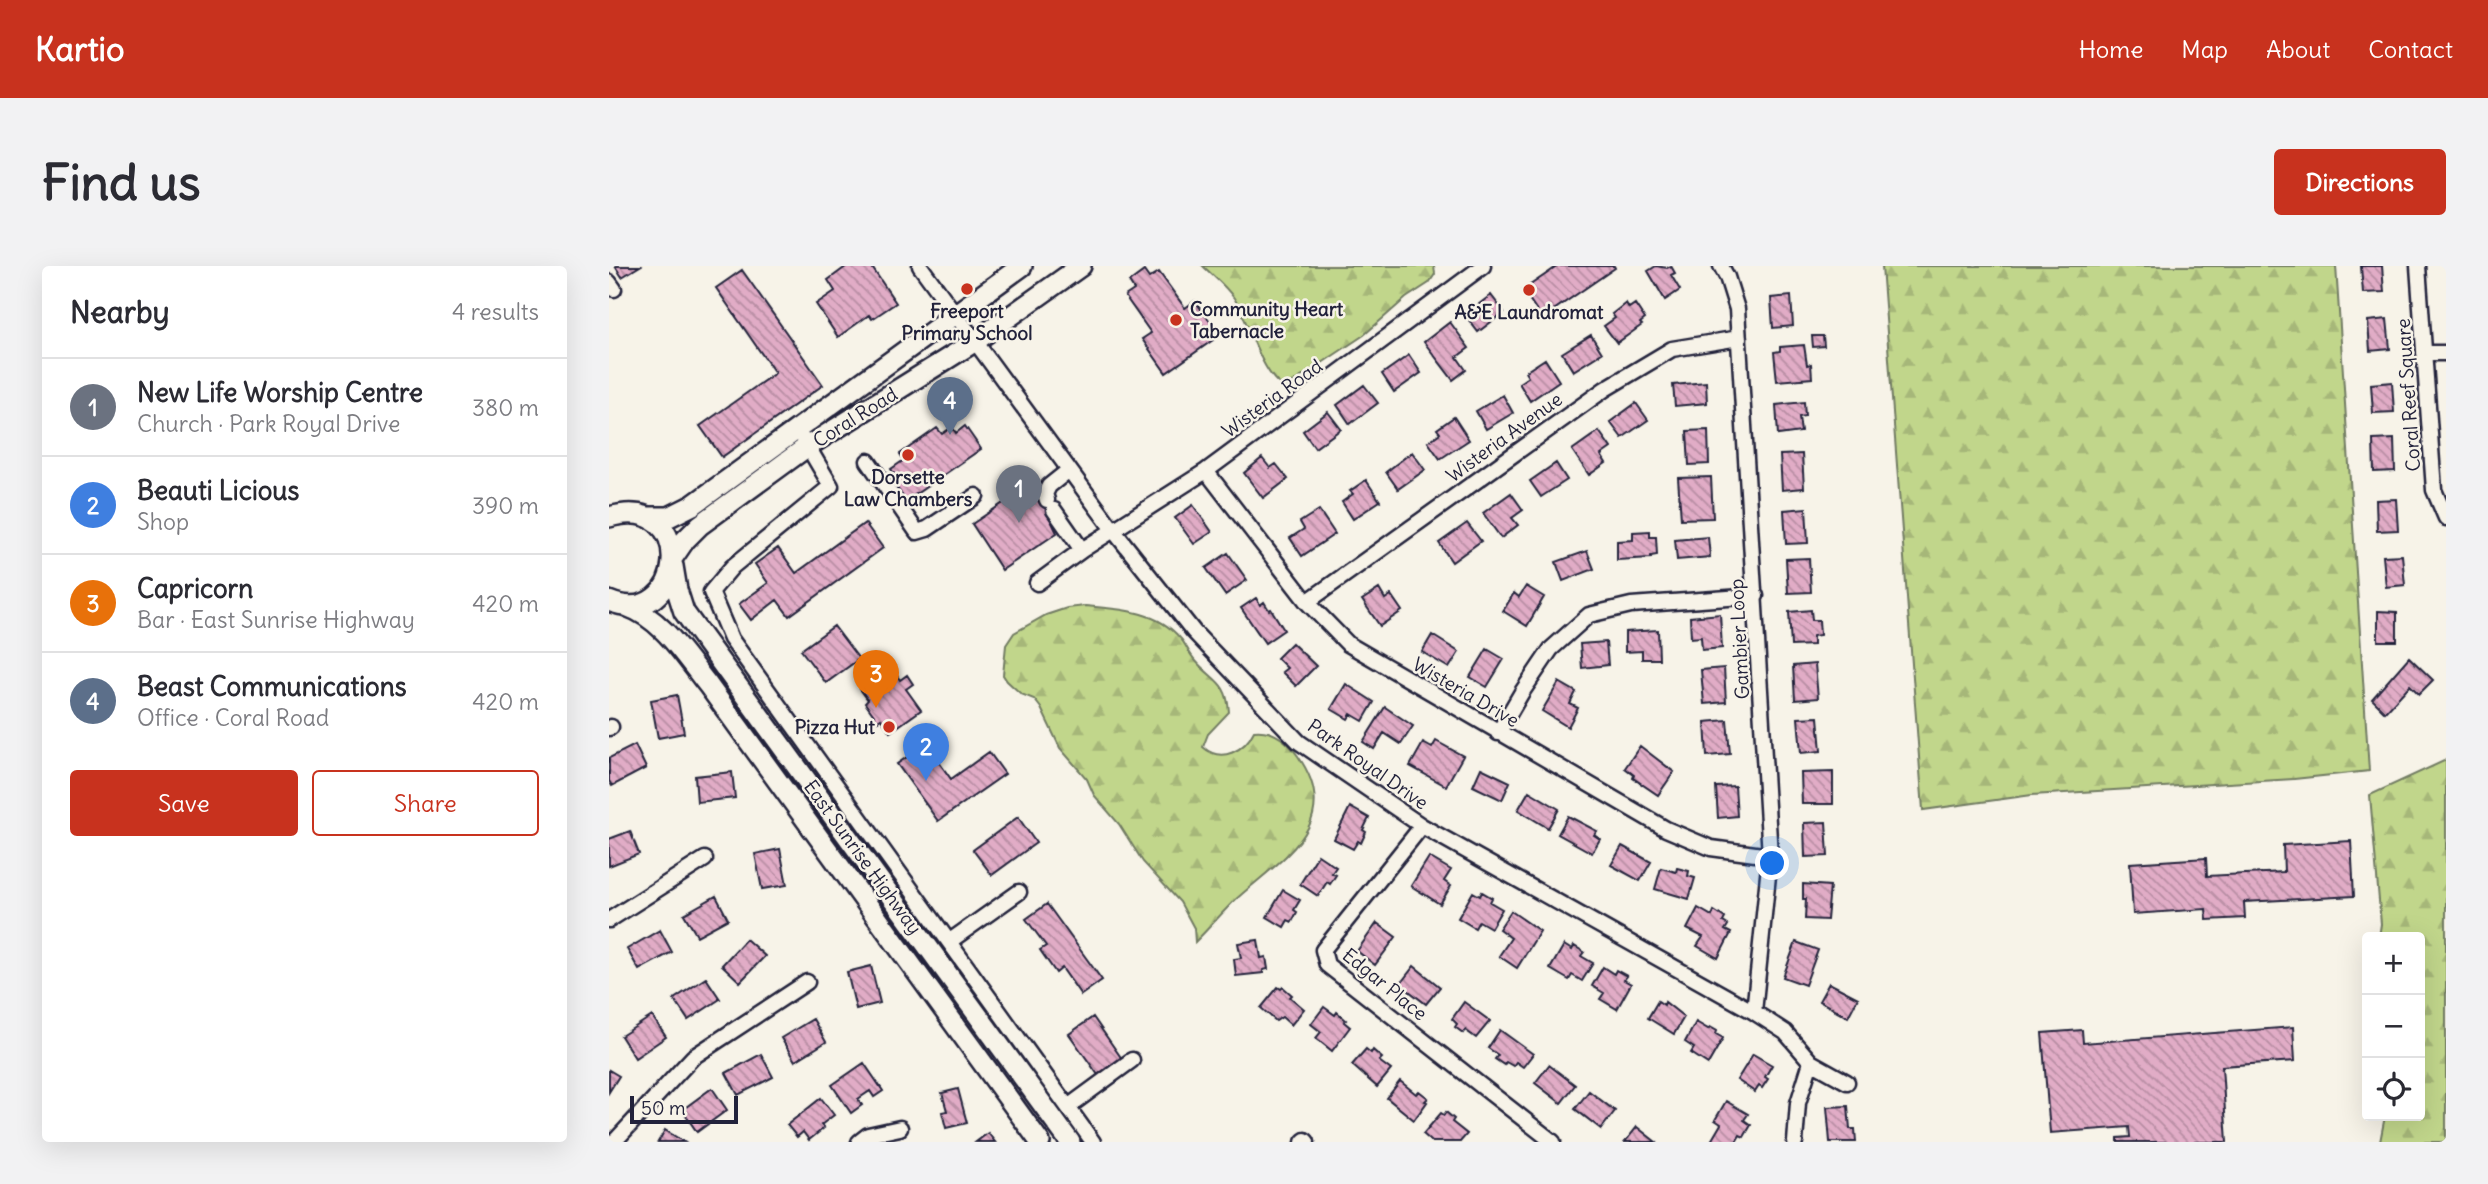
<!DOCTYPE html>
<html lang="en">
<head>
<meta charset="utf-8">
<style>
	body { margin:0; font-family:Delius,sans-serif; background:#f2f2f3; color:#2b2b33 }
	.controls { position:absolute; right:21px; bottom:21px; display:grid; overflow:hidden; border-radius:7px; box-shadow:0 7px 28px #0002 }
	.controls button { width:63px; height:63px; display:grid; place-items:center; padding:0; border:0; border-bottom:2px solid #e1e1e2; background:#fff; color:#2b2b33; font:35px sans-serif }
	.scale { position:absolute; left:21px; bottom:18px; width:108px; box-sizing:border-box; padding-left:7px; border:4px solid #22223b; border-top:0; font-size:19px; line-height:24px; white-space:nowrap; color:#22223b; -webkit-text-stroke:5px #f7f3e8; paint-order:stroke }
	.you { position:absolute; left:1164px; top:598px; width:24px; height:24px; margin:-18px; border:5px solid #fff; border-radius:50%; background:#1a73e8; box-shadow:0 0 0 10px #1a73e833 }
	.badge { display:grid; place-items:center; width:46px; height:46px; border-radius:50%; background:#c8321e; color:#fff; font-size:23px; font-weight:700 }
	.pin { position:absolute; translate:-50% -58px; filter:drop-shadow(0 2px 4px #0008) }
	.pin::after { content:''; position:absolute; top:37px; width:24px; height:21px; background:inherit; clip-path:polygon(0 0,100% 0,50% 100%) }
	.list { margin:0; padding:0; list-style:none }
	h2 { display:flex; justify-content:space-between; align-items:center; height:91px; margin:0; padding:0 28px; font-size:30px }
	h2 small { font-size:23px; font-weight:400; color:#7c7c81 }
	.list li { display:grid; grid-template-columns:46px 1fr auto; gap:21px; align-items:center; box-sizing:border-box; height:98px; padding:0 28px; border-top:2px solid #e1e1e2 }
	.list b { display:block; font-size:26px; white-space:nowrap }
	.list p { margin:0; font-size:23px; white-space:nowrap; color:#7c7c81 }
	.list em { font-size:23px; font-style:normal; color:#7c7c81 }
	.actions { display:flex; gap:14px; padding:21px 28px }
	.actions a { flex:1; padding:16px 0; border:2px solid #c8321e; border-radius:7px; text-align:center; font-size:24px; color:#c8321e }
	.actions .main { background:#c8321e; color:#fff }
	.icon { flex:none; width:38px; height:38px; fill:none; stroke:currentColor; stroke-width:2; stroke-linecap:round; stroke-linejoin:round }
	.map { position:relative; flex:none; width:1837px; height:876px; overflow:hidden; border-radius:7px }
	header { display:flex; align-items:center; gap:42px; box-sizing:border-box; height:98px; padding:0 35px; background:#c8321e; color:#fff }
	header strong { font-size:33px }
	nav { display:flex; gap:38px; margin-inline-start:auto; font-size:24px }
	.intro { display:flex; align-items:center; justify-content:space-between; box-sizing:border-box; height:168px; padding:0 42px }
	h1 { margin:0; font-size:49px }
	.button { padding:18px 32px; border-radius:7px; background:#c8321e; color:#fff; font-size:24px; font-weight:700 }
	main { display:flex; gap:42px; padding:0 42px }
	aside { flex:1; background:#fff; border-radius:7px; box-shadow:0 7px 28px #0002 }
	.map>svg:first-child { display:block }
	.forest { fill:url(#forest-firs); stroke:#727c63; stroke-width:2 }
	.building { fill:url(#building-back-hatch); stroke:#22223b; stroke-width:2 }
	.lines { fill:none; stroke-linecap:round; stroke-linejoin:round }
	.minor-casing { stroke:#22223b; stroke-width:19 }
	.major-casing { stroke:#22223b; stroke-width:24 }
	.minor { stroke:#f7f3e8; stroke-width:14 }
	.major { stroke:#f7f3e8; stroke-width:19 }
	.poi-dot { fill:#c8321e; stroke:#f7f3e8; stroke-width:2.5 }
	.labels { text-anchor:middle; stroke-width:5; stroke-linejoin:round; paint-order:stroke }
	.poi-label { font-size:19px; font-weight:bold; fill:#22223b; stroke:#f7f3e8 }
	.street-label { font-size:19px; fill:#22223b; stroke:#f7f3e8 }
</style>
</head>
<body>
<header>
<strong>Kartio</strong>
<nav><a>Home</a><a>Map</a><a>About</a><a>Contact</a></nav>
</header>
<div class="intro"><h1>Find us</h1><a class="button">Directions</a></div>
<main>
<aside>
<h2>Nearby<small>4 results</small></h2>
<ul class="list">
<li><span class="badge" style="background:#6b7280">1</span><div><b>New Life Worship Centre</b><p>Church · Park Royal Drive</p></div><em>380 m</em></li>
<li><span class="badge" style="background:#3f7fe0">2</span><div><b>Beauti Licious</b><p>Shop</p></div><em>390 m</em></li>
<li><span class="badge" style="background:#e8710a">3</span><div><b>Capricorn</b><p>Bar · East Sunrise Highway</p></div><em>420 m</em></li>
<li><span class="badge" style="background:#5c6f8a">4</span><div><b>Beast Communications</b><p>Office · Coral Road</p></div><em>420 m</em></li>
</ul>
<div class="actions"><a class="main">Save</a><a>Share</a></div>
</aside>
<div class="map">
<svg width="1837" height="876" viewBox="0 0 1837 876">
	<defs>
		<pattern id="forest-firs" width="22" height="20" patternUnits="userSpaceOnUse" patternTransform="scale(1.75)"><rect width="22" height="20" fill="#c1d68b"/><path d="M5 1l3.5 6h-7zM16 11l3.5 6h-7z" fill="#a6b779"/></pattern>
		<pattern id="building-back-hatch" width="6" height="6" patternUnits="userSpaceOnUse" patternTransform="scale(1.75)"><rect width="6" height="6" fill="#e1acc6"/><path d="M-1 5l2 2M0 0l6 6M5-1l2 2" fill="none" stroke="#b68ca2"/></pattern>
	</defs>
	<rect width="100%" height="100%" fill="#f7f3e8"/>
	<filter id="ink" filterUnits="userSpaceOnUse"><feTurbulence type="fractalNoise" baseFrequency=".0143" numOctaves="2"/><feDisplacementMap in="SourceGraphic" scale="14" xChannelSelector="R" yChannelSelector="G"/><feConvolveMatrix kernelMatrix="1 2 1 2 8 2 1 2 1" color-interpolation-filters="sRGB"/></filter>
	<g filter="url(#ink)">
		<path class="forest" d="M594,0H825L826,8L820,17L797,32L755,69L677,121C654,116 639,52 625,32C617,20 604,10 594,0Z
			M1273,0H1727L1760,505L1685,513L1423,529L1314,544Z
			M476,340C509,343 548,344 571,372C577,378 580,388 586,394C603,415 618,414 620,446L599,468L594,481C613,498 636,484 645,465C663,463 678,474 689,490C738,560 669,594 624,636C611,649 599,663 586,676L585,662L571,636L534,596L510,558L485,529L478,513L451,482L432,442L425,433L412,428L398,415L394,409L397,379L405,367L437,349L458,342Z
			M1837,494V876H1771L1776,850H1811V671H1770L1772,658L1761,529Z"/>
		<path class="building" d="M6,0H31L13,11Z
			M238,0H262L287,37L263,53L260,49L229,71L207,38L226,25L219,14Z
			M949,0H1005L1006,2L933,52L914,24Z
			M1047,0L1058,2L1062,0L1066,7L1062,9L1071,24L1056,34L1039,5Z
			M1752,0H1773L1775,26L1754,27Z
			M133,4L214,119L113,191L91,160L166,107L107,22Z
			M535,5L540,12L550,6L576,42L586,35L611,69L557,107L533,73L542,67L516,30L525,24L520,16Z
			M882,29L895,46L869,66L856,49Z
			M1182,30L1184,60L1164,62L1162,32Z
			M1017,37L1020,42L1026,38L1036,53L1031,57L1033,59L1008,77L995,60L1006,52L1003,48Z
			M1778,53L1781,83L1761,85L1759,55Z
			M841,56L860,82L848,91L857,104L844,114L815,76Z
			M982,69L993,87L964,105L953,87Z
			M1203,70H1214L1215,80L1204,81Z
			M1195,79L1198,99L1202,98L1203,112L1168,115L1165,86L1171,85V81Z
			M800,89L812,107L785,126L773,108Z
			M936,93L950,115L921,135L910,117L919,111L916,106Z
			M1097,116L1098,137L1066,140L1064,119Z
			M1783,116L1785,146L1764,147L1762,118Z
			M755,119L769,137L741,158L728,139Z
			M894,129L904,147L877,163L867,145Z
			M1195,136L1196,150L1190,151L1192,166L1169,169L1167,139Z
			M1027,137L1039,154L1013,172L1001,156Z
			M719,146L732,163L706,182L694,165Z
			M845,151L860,174L831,193L819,176L831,167L828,163Z
			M356,160L372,183L294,237L278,214L286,209L282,203L295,194L291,188L328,162L333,168L343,161L347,167Z
			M1099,164L1100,198L1080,199L1078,165Z
			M990,165L1002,182L992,189L997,197L980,209L963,184Z
			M1785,173L1786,205L1765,206L1764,174Z
			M803,186L816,204L789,223L777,206Z
			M1193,188L1195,222L1173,224L1171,189Z
			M653,192L661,202L667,198L679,213L654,232L635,207Z
			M947,197L958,214L932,231L921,215Z
			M1102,211L1104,252L1072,253L1069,212Z
			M757,214L771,235L744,253L733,236L744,228L741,225Z
			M418,221L432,238L442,231L449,241L439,248L448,267L393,304L363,258Z
			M902,227L914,244L903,252L909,259L892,272L874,247Z
			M1787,233L1789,264L1768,265L1767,234Z
			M584,239L603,266L585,278L566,252Z
			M1197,242L1199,277L1177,278L1175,244Z
			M710,244L726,268L693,290L681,272L695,263L691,256Z
			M256,257L274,282L180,350L168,334L142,354L130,338L159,317L146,298L169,282L187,307Z
			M858,257L872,275L843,296L830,277Z
			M1041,265V271H1047L1048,289L1042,290V292L1008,294V275L1024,274V266Z
			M1099,271L1101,291L1068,294L1066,274Z
			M978,285L985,303L954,315L947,296Z
			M619,287L638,314L616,329L597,302Z
			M1793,289L1796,319L1777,321L1774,290Z
			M1200,292L1202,326L1179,327L1177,293Z
			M917,320L935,331L918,360L894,345L905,327L910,331Z
			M770,323L776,333L782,329L793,345L771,360L753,334Z
			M647,332L651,339L655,336L660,344L662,343L675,364L656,377L632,342Z
			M1202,344L1203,354H1210L1211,369L1204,370V379L1182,380L1180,346Z
			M1769,345L1788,346V375H1769Z
			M1111,348L1113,382L1093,384L1092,371L1082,372L1081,351Z
			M225,360L250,393L217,417L192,384Z
			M1049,364L1050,393H1033V385L1016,386V366Z
			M823,369L850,386L840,402L813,386Z
			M997,376L999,399L973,402L971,378Z
			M683,377L707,400L687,420L673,406L678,402L668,392Z
			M878,383L895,393L878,421L861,411Z
			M1800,391L1824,414L1810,428L1801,419L1776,446L1763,433Z
			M1206,398L1209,432L1186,434L1184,400Z
			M282,401L291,414L298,409L304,418L297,423L312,444L281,466L272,453L269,455L256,437L259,434L251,423Z
			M1115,402L1117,436L1095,438L1092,404Z
			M950,416L967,426L961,438L969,442L959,461L933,445Z
			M737,418L765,436L754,455L742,448L739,453L722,443Z
			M68,429L75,467L49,472L42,434Z
			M776,441L804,460L792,478L775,467L765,483L754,476Z
			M1209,451L1212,485L1192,487L1189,452Z
			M1118,454L1121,488L1098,490L1096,456Z
			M827,475L854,490L837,520L801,500L814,477L823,482Z
			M317,478L342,513L380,486L396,508L329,555L288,498Z
			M26,479L37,502L3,520L0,515V492Z
			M1031,480L1065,506L1049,529L1024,512L1025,509L1016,502Z
			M872,502L901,516L893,534L864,520Z
			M123,506L126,532L88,536L86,510Z
			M1224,506V538H1193L1192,507Z
			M1126,520L1128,550L1109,552L1107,521Z
			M920,525L950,543L939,562L909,544Z
			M741,541L760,552L754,564L757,566L752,577L749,575L744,583L725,573Z
			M959,550L988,565L985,569L991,573L983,587L949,568Z
			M409,551L427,577L383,609L364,584Z
			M1217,556L1219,590L1196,591L1195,557Z
			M21,565L30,588L0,600V573Z
			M1742,575L1745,630L1635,636L1636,652L1598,654L1597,643L1524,648L1521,597L1597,592L1598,610L1675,606L1674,579Z
			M1013,580L1042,596L1031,615L1002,599Z
			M171,583L178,619L153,623L146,588Z
			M709,589L727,601L723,607L727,609L721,618L718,616L709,630L691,618Z
			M820,591L842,604L835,615L842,620L831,638L802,620Z
			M1052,602L1067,606L1068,602L1080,605L1079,610L1086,612L1080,633L1046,623Z
			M1194,618L1221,620L1218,654L1196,653L1197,633H1194Z
			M674,624L691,634L685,644L688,646L683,656L679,654L675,661L658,651Z
			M864,626L871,630L873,626L883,632L881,636L893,643L882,662L870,655L866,662L849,652Z
			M107,630L119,653L88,670L75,648Z
			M438,638L493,714L472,729L453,702L447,707L431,684L437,680L417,653Z
			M1089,642L1103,650L1105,645L1116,652L1114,656L1119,659L1116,664L1122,667L1109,692L1088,680L1094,671L1078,663Z
			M902,645L931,665L908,702L890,690L902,672L890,663Z
			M768,657L787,671L766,699L748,685Z
			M51,664L63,686L30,704L18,683Z
			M137,673L156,690L131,716L113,699Z
			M649,674L652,692L657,691L659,703L654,704V707L627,710L625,693L632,692L629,677Z
			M1187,676L1209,684L1196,719L1174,711Z
			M955,679L963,684L965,680L975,686L972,690L984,697L973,715L963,709L960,714L941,703Z
			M262,700L271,737L247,743L238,706Z
			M805,700L831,721L817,738L791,718Z
			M994,701L1005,708L1007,704L1018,710L1015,714L1022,718L1008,743L991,733L995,727L983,720Z
			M97,712L111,733L79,754L65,733Z
			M1220,717L1249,732L1239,751L1210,735Z
			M669,721L672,723L674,721L683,729L681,731L695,743L682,759L673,751L667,755L652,742Z
			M1049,735L1055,739L1056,736L1075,751L1065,768L1039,752Z
			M855,736L881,755L867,772L856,764L854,767L846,761L848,758L843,753Z
			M715,741L726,749L728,746L737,754L735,756L741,761L723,785L707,772L712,766L702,758Z
			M43,750L57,771L26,792L12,770Z
			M484,751L513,793L489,809L460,768Z
			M204,753L217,776L186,795L172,772Z
			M1087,756L1099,763L1101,761L1108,765L1107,768L1114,772L1099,798L1082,787L1085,782L1076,776Z
			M1684,761L1686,795L1613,800L1618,876H1509V872L1521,871L1520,861L1441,867L1433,767L1473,764L1474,777Z
			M891,764L924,788L914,801L907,796L904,800L897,796L895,799L886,793L889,789L879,782Z
			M757,783L762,787L764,784L773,792L770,795L782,804L768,821L743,799Z
			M152,788L164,811L129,829L117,807Z
			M1144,788L1163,799L1156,811L1159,813L1153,822L1150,820L1146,826L1128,814Z
			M255,797L274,825L265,831L261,825L249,833L253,839L242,847L223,819Z
			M940,799L966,819L952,837L926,817Z
			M0,804L10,810L0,826Z
			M791,815L807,828L810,825L819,832L816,835L818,836L805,854L778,832Z
			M103,822L118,844L88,866L73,844Z
			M349,823L358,857L337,862L333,846L338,845L333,827Z
			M980,825L1006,845L992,863L966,843Z
			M212,832L225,849L212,859L215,862L200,874L194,866L188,871L178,859Z
			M1117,835L1139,848L1135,854L1142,859L1135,871L1131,869L1127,876H1104L1102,875L1112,858L1106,854Z
			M1239,840L1241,863H1246L1247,876H1221L1218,841Z
			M837,846L845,853L843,856L858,868L851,876H823L814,868L832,847L835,849Z
			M1028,861L1047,876H1016Z
			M56,864L75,876H49Z
			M379,867L386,876H367Z"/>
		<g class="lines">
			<defs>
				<path id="minor" d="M311,0L505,265L585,366L690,476L813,560L1145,746L1176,766L1202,796L1238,816
					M1112,0L1118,11L1128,43L1161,590L1145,746
					M1809,0L1825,224L1837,252
					M0,16L5,23
					M1815,87H1837
					M195,174L222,220L123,301L102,326L122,373L484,876
					M259,195L308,266L318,263L367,230
					M597,205L698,336L739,378L1057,563L1102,582L1161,590
					M438,234L436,228L440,220L460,204
					M445,244L473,284
					M428,317L473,284L597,205L874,0
					M698,336L996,123L1063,83L1130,72
					M0,462L2,461
					M889,467L913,426L942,383L980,349L1022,339L1147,330
					M813,560L714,684L718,699L944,876
					M0,654L96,593
					M341,675L410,626
					M459,841L523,794
					M5,876L84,791L198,716
					M250,876L259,869L291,862
					M694,876L696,874L698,876
					M1186,876L1189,837L1202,796"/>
				<path id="major" d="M0,251C91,225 77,367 0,335
					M38,251H60L84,239L413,0
					M65,290L76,274L91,259L199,180L365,76L472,0
					M64,300L68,324L75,346L461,876
					M17,340C54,353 75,389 99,419L431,876"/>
			</defs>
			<use href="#minor" class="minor-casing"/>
			<use href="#major" class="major-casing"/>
			<use href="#minor" class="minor"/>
			<use href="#major" class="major"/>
		</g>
	</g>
	<g class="poi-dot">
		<circle cx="358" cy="23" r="7"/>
		<circle cx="920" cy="24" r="7"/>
		<circle cx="567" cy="54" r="7"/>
		<circle cx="299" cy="189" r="7"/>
		<circle cx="280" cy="461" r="7"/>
	</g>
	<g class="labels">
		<g class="poi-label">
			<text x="581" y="50" text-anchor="start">Community Heart<tspan x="581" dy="22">Tabernacle</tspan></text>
			<text x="358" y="52">Freeport<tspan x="358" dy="22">Primary School</tspan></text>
			<text x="920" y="53">A&amp;E Laundromat</text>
			<text x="299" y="218">Dorsette<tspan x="299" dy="22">Law Chambers</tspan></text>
			<text x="266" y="468" text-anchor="end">Pizza Hut</text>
		</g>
		<g class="street-label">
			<text transform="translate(1799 129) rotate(-94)" y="7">Coral Reef Square</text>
			<text transform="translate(663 132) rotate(-36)" y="7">Wisteria Road</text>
			<text transform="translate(246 151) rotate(-32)" y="7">Coral Road</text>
			<text transform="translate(895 171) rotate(-36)" y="7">Wisteria Avenue</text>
			<text transform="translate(1130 373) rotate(-93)" y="7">Gambier Loop</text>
			<text transform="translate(857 426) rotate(30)" y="7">Wisteria Drive</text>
			<text transform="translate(759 498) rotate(35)" y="7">Park Royal Drive</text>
			<text transform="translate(254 591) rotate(54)" y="7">East Sunrise Highway</text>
			<text transform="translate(776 718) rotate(39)" y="7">Edgar Place</text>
		</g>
	</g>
</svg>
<div class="controls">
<button>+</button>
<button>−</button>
<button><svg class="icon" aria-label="locate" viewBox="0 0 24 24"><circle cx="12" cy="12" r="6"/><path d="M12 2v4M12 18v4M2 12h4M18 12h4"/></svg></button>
</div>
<div class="scale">50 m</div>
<div class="you"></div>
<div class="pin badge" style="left:410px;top:257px;background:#6b7280">1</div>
<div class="pin badge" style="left:317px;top:515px;background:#3f7fe0">2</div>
<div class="pin badge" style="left:267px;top:442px;background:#e8710a">3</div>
<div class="pin badge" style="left:341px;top:169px;background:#5c6f8a">4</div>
</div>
</main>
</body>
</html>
